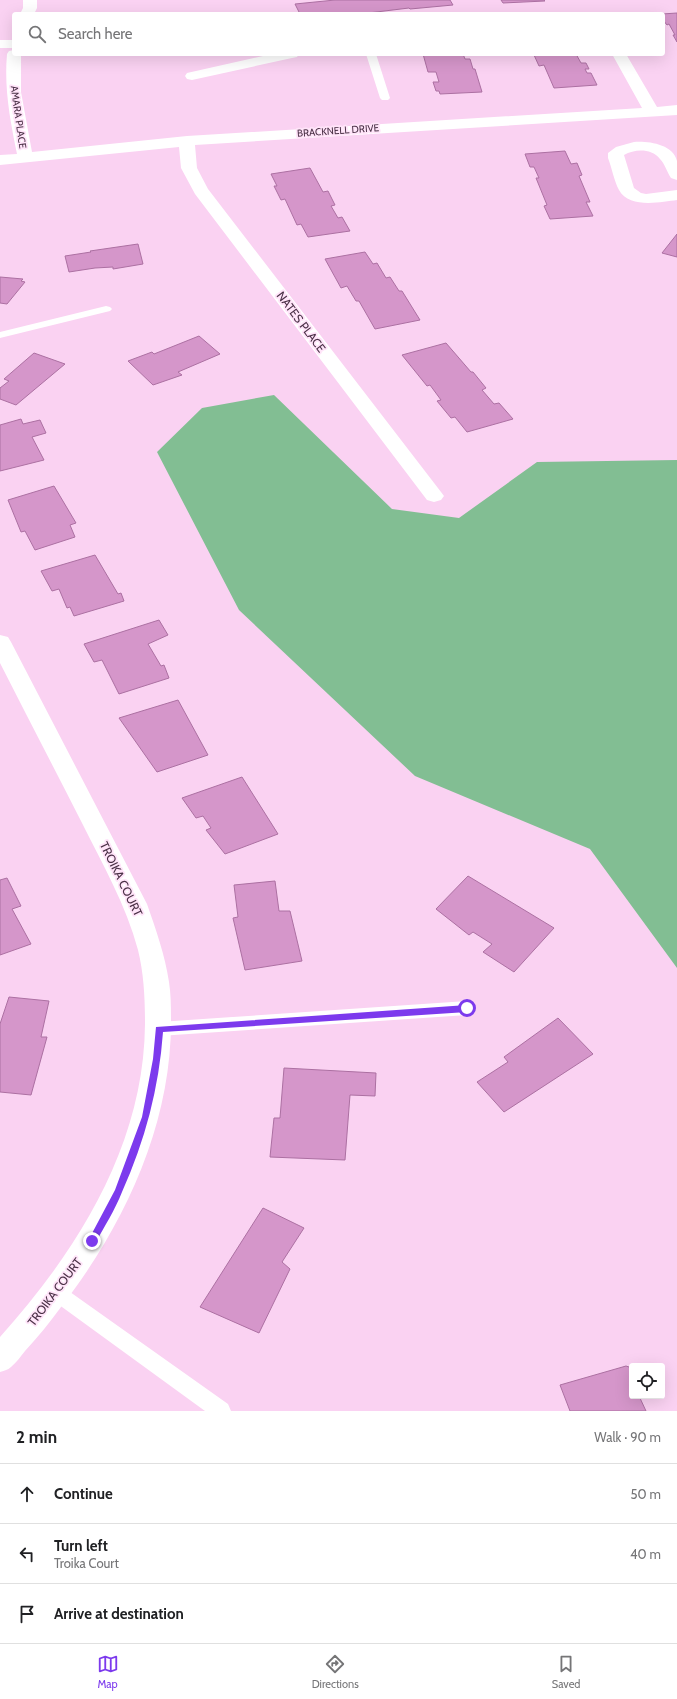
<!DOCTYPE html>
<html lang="en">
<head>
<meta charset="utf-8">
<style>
	body { margin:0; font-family:Cabin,sans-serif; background:#f6f6f6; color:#202124 }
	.controls { position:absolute; right:12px; bottom:12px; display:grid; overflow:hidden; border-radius:4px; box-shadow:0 4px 16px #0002 }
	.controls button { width:36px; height:36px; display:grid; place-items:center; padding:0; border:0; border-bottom:1px solid #e0e0e0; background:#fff; color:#202124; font:20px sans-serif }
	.stop { position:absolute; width:12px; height:12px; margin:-9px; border:3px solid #7c3aed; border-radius:50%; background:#fff }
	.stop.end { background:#7c3aed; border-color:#fff; box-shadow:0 1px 4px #0008 }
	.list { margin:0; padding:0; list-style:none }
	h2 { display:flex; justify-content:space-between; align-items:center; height:52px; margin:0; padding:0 16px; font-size:17px }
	h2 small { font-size:13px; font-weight:400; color:#757577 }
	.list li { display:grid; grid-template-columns:26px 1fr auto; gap:12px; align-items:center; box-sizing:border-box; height:60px; padding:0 16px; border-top:1px solid #e0e0e0 }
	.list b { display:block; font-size:15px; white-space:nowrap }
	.list p { margin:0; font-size:13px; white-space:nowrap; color:#757577 }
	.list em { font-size:13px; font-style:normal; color:#757577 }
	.icon { flex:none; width:22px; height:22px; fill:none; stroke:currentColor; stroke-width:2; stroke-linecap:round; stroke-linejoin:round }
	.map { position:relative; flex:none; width:677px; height:1411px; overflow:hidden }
	.search { position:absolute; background:#fff; box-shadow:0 4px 16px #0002; left:12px; right:12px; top:12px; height:44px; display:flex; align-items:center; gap:10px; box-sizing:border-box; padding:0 14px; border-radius:4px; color:#757577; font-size:15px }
	.sheet { height:232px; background:#fff }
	nav { display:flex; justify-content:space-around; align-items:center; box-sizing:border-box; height:56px; border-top:1px solid #e0e0e0; background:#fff; font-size:11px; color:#757577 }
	nav a { display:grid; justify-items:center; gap:2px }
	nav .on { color:#7c3aed }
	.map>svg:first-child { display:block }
	.green { fill:#82be93 }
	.building { fill:#d596ca; stroke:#ac70a2 }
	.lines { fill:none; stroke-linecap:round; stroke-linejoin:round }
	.service { fill:#fff; fill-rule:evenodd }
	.minor { fill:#fff; fill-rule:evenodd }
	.route { fill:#7c3aed }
	.labels { text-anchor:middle; stroke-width:3.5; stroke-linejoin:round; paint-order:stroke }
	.far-street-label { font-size:10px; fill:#4a3046; stroke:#ffe4f9 }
	.street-label { font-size:12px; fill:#4a3046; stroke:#ffe4f9 }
</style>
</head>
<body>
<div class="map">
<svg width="677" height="1411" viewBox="0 0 677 1411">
	<rect width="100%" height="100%" fill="#fad2f2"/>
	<path class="green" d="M274,395L392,509L459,518L537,462L677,460V968L590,849L415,776L239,610L157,452L202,408Z"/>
	<path class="building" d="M335,0H450L453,5L410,9L409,8L360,14H300L295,4Z
		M501,0H544L545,1L503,3Z
		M677,13V42L673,35H675L669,24L667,25L663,20L662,14Z
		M423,54H463L465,59H470L473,69H475L482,92L440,94L439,91H436L433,82H439L436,72H428Z
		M540,54H576L581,63H586L589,69H585L587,73H591L597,85L554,88L544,65L539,66L534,55Z
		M565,151L571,164L577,163L582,175L579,176L590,202H586L593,216L550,219L544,206L547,205L536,178H539L534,167H530L525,154Z
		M310,168L323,192L328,191L335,205L331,206L338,218L342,217L350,231L308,237L301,224L297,225L285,199L281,200L274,186H277L271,174Z
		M677,234V257L662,253Z
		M138,244L143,264L113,269V267L95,268L69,272L65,256L91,252L90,251Z
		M365,252L373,264L377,263L386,278L390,277L399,291H402L420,320L375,329L359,301H356L347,286L341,288L325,259Z
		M0,277L23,279L21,281L25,282L7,304L0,303Z
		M199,336L220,354L178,372L182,375L153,385L128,361L152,352L154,354Z
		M446,343L471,372H473L486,388L482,390L494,404L499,403L513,419L467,432L455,417L451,418L437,401L441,400L430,385L427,386L402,355Z
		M34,353L65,364L16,405L0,399V388L9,381L4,379Z
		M21,419L23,424L40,420L46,433L32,437L44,460L0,471V425Z
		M54,486L76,523L70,525L75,537L35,550L25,531L21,532L8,500Z
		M95,555L118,594L121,593L124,601L74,616L70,607L67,608L59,589L52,591L41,571Z
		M159,620L168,635L148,644L161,666L164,665L169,678L119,694L102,660L94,662L84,644Z
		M178,700L208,755L157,772L119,718Z
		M242,777L278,834L225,854L206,830L211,828L203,816L196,818L182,798Z
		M468,876L554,928L514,972L483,952L492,944L473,932L469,935L436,909Z
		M7,878L21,906L12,909L31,944L0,955V880Z
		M275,881L279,911H290L302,961L245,970L233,918L238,917L234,885Z
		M9,997L49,1001L41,1037H47L31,1095L0,1092V1024Z
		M558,1018L593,1054L504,1112L477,1082L508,1062L504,1057Z
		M284,1068L376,1073L375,1096L350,1095L345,1160L270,1157L274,1118H280Z
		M263,1208L304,1228L282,1262L290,1269L259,1333L200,1307Z
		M626,1366L632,1368V1396H639L646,1411H570L560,1385Z"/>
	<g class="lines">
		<path class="service" d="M366,54H376L390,98L388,100H382L380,98Z
			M106,306L110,307L112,309L110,311L0,338V332Z
			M467,1001L473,1003L475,1008L473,1013L467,1015L159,1036L153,1034L151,1029L153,1024L159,1022Z
			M57,1284L63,1287L228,1404L231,1411H205L51,1299L48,1293L51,1287Z"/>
		<path class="minor" d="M23,0H37V8L34,14H20L23,8Z
			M0,40H14V48H0Z
			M14,50V54H21V92L32,152L187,136L642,108L612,54H626L657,107L677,105V115L195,145L197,168L208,189L441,492L444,496L441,500L434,502L427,500L195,194L181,168L179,147L0,165V155L17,154C10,120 4,88 7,54L9,51Z
			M272,54H299L297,57L292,58L192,80L187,79L185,76L187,73Z
			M634,142C648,141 673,144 677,161C677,166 677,174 677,180L671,178C667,172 665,164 660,159C651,148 635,149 624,155L634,188L641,193L646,194L677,190V200C661,202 629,209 619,190C614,181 612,168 608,158V153L616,147Z
			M0,635L8,637L11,642L147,904C156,930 165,955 169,982C171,995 171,1008 171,1022C171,1126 124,1226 61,1307C50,1322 38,1337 25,1351C21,1356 16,1363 11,1367C8,1370 3,1371 0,1372V1337C78,1250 144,1145 145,1024C145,999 144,975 138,950C126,905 103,865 82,823C55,770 27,716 0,663Z"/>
	</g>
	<path class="route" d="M467,1005L471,1008L467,1012L163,1032C159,1088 145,1141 122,1192C115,1210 104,1227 95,1244H89L88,1241L89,1239L115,1190L142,1117L153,1059L156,1027Z"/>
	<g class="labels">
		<g class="far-street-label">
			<text transform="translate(19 117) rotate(82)" y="4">AMARA PLACE</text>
			<text transform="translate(338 130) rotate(-4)" y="4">BRACKNELL DRIVE</text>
		</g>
		<g class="street-label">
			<text transform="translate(301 322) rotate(53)" y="4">NATES PLACE</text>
			<text transform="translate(121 879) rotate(64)" y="4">TROIKA COURT</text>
			<text transform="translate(55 1292) rotate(-53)" y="4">TROIKA COURT</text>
		</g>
	</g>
</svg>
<div class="controls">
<button><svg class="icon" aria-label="locate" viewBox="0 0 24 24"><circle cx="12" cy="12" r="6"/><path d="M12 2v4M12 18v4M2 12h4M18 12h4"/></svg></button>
</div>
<div class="stop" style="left:467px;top:1008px"></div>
<div class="stop end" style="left:92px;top:1241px"></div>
<div class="search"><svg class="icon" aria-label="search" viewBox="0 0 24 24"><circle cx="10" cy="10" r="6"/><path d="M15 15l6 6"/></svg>Search here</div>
</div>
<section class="sheet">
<h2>2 min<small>Walk · 90 m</small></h2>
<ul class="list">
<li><svg class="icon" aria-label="ahead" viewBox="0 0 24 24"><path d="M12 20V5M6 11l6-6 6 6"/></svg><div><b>Continue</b></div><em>50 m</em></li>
<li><svg class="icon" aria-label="left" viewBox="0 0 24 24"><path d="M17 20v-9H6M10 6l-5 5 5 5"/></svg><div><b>Turn left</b><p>Troika Court</p></div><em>40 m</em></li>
<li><svg class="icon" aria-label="arrive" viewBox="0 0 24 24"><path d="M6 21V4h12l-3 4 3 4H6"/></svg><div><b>Arrive at destination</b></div></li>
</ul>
</section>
<nav>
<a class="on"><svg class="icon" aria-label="map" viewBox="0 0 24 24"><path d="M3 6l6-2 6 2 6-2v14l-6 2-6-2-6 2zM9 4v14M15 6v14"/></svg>Map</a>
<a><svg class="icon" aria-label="directions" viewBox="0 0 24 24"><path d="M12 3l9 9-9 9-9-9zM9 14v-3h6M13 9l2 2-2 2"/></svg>Directions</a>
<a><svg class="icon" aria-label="saved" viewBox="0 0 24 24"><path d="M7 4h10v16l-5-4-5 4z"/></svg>Saved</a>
</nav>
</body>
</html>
